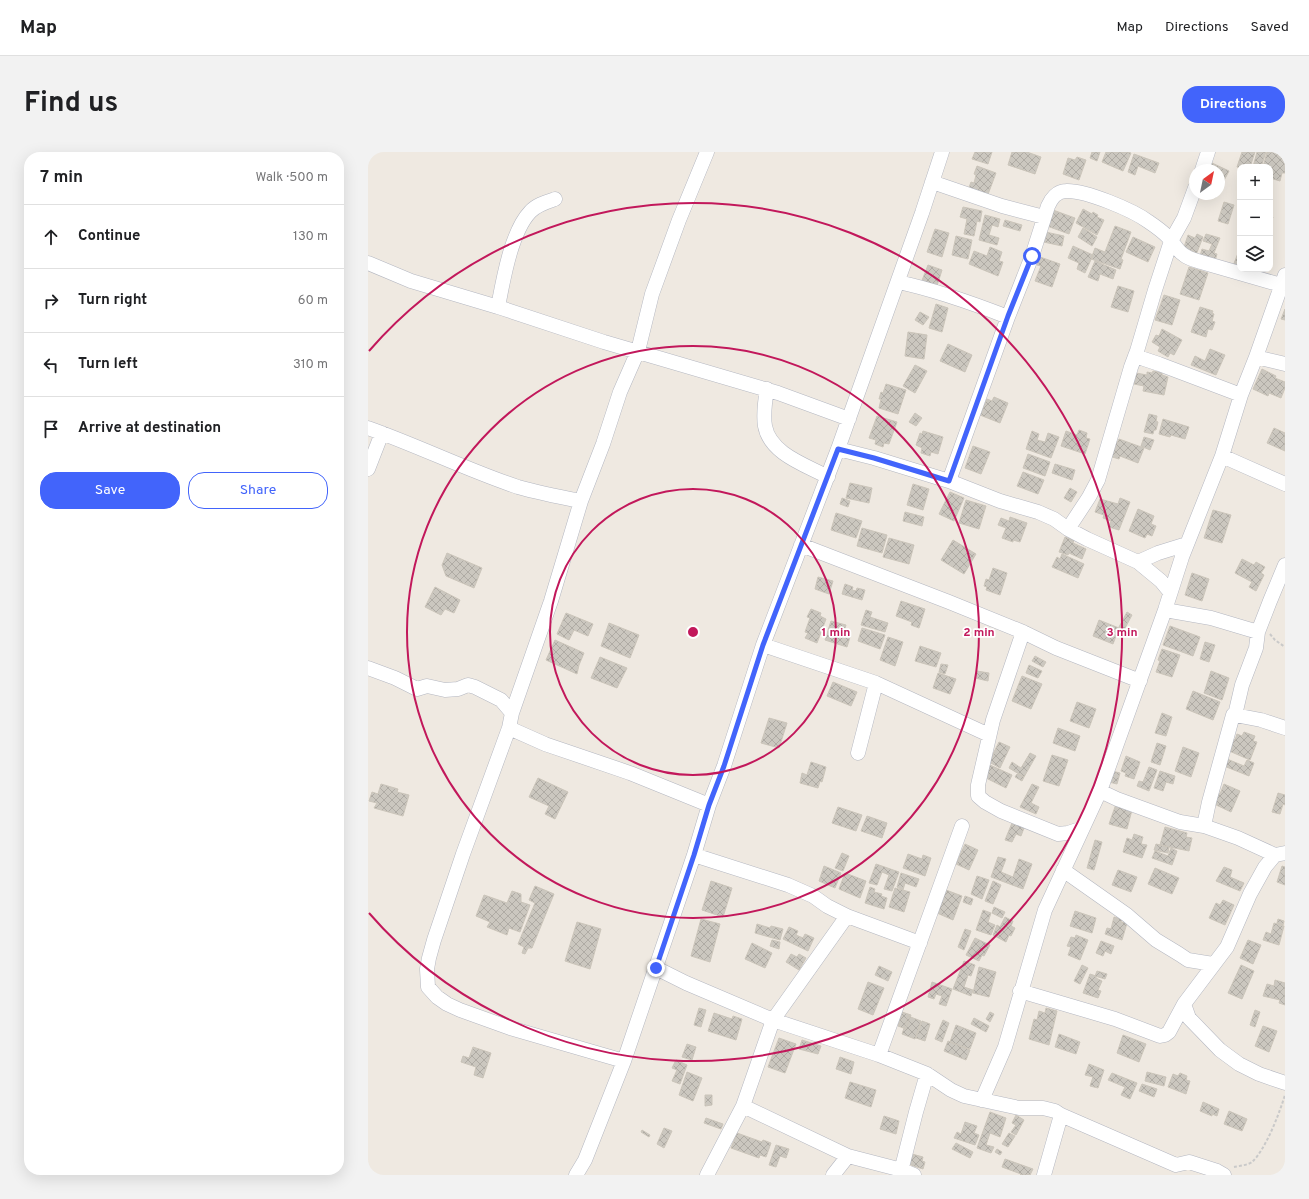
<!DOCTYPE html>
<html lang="en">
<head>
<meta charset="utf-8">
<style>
	body { margin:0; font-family:Overpass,sans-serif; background:#f2f2f2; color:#202124 }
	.controls { position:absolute; right:12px; top:12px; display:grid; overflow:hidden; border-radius:8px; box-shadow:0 4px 16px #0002 }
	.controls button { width:36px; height:36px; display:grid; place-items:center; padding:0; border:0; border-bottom:1px solid #e0e0e0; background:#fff; color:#202124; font:20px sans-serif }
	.compass { position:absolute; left:821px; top:12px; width:36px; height:36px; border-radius:50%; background:#fff; box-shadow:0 4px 16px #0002; rotate:33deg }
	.stop { position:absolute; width:12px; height:12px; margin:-9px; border:3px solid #4264fb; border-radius:50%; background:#fff }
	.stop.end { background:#4264fb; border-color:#fff; box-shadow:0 1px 4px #0008 }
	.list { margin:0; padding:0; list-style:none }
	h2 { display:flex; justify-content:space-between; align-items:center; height:52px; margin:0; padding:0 16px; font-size:17px }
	h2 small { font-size:13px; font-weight:400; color:#757577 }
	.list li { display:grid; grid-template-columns:26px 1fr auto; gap:12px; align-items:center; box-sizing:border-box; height:64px; padding:0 16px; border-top:1px solid #e0e0e0 }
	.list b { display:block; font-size:15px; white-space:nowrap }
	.list em { font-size:13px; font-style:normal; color:#757577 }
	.actions { display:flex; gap:8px; padding:12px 16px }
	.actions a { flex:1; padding:9px 0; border:1px solid #4264fb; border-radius:16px; text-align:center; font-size:14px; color:#4264fb }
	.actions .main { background:#4264fb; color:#fff }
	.icon { flex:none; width:22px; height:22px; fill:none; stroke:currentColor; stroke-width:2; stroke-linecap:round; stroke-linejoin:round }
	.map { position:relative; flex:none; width:917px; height:1023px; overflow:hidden; border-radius:16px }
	header { display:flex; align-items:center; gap:24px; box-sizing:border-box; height:56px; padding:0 20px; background:#fff; border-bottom:1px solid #e0e0e0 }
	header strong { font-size:19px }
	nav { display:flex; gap:22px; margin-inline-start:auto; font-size:14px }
	.intro { display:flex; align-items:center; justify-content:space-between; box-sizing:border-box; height:96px; padding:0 24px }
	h1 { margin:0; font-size:28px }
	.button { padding:10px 18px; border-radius:16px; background:#4264fb; color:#fff; font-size:14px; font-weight:700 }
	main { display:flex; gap:24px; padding:0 24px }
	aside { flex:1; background:#fff; border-radius:16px; box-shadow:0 4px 16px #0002 }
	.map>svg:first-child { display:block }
	.building { fill:url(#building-cross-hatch); stroke:#cbc5ba }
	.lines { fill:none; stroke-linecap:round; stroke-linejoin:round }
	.minor-casing { stroke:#b4b7c1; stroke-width:15 }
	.path { stroke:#c9c9c9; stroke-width:2; stroke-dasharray:3 2; stroke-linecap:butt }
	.minor { stroke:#fff; stroke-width:14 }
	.route { stroke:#4264fb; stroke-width:5 }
	.ring { fill:none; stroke:#c2185b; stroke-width:2 }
	.centre { fill:#c2185b; stroke:#fff; stroke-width:2 }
	.ring-label { font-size:12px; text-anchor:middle; font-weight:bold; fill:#c2185b; stroke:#fff; stroke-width:3.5; stroke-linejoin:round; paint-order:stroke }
</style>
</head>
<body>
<header>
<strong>Map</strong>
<nav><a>Map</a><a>Directions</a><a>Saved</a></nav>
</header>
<div class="intro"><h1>Find us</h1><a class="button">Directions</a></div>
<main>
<aside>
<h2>7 min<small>Walk · 500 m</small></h2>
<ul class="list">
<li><svg class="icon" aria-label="ahead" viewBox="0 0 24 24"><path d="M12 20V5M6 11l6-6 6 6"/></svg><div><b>Continue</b></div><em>130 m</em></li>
<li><svg class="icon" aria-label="right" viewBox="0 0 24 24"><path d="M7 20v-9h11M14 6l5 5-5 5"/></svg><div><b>Turn right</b></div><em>60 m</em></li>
<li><svg class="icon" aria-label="left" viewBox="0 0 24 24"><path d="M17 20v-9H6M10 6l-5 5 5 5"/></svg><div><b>Turn left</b></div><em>310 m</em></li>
<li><svg class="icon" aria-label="arrive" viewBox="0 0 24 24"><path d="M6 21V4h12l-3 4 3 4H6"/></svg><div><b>Arrive at destination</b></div></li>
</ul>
<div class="actions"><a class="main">Save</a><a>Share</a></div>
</aside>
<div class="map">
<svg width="917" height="1023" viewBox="0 0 917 1023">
	<defs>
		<pattern id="building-cross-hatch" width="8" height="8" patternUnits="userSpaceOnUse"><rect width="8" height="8" fill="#cbc7bf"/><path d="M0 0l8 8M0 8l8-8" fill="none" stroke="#afaba4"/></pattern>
	</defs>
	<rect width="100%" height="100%" fill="#efe9e1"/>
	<path class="building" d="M607,0H624L620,12L604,7Z
		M644,0H659L673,5L667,22L640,13Z
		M724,0H732L729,9L722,6Z
		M738,0H759L763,1L755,19L734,10Z
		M874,0H887L882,15L872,16L869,15Z
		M889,0H898L893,15H885Z
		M899,0H917V21H914L912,29L902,26L903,17L902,15H895Z
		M766,2L791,11L787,21L770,14L767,23L760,20Z
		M709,5L718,8L711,28L695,22L700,6L707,8Z
		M844,11L861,19L851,38V18H840Z
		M609,14L628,21L619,45L600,38L603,30L606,31L608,23L606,22Z
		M839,42H849L847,46Z
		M856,50L866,53L860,72L850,69Z
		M595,55L614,59L612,70L609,69L606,84L596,82L599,67L592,65Z
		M715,57L724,62L725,60L730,63L729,65L736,68L729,83L708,71Z
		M685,58L707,66L701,82L679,74Z
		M617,63L632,67L630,75L624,73L621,83L631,86L629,93L611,88Z
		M902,64L905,65L902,74Z
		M637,68L654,73L652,79L635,74Z
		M747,74L763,80L753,107L755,108L752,117L723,107L727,96L737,100Z
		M715,76L729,85L724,94L710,85Z
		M567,77L581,81L574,105L559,100Z
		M673,79L696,84L694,94L671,89Z
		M829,82L835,85L828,103L815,98L820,83L827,86Z
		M838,82L852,86L846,101L849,102L847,109L832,104L834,97L841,99L844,92L835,89Z
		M588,84L604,88L600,107L584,103Z
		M765,85L787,95L780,110L758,100Z
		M705,94L725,103L717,121L709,117L711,111L700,106Z
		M622,95L634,100L631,109L635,110L630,124L601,112L606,99L619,104Z
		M872,96V117L865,114Z
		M672,105L692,112L684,135L667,129L673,114L669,113Z
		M727,109L748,118L745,127L732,122L730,129L720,125Z
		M560,113L574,118L568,137L553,131Z
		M821,115L840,121L831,148L812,142Z
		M750,134L766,139L760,160L743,155Z
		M796,143L812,148L804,173L787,168Z
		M568,152L580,156L574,180L561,176Z
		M832,155L845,159L844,161L846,162L844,169L847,170L844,178L840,177L838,185L823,180Z
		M917,157V168L913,167Z
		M552,160L561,165L555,173L547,168Z
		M794,177L814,188L806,203L802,201L800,205L790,199L792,195L784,190L788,183L791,184Z
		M540,180L559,183L556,207L537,204Z
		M580,192L604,203L597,220L572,209Z
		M842,197L857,203L848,223L823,213L827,204L837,209Z
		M547,213L559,219L547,241L535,234Z
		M894,217L908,224L907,226L917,230V236L913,246L901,241L900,244L885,237Z
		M785,219L794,221V223L800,225L796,243L775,239L776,234L766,232L768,221L779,223V220L784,221Z
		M518,232L538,238L530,262L511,256L513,247H511L513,240L515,241Z
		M626,245L640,251L632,271L612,263L619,247L624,249Z
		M547,261L554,266L548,274L541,270Z
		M781,262L789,264L788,269L790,270L788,278H786L785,282L776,280Z
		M509,264L529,270L521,292L516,291L515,295L507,292L508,288L501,286Z
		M795,267L821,275L817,287L803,283L802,285L791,282Z
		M906,276L917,281V299L899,291Z
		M711,278L719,281L718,286L722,287L717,302L693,294L698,279L709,283Z
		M555,279L575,285L570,302L563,300L562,304L553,301L554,296L548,293L552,281L554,282Z
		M664,279L671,282L669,288L677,290L680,281L691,285L683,306L658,297Z
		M776,285L786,288L782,298L773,294Z
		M751,287L776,296L770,311L752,304L751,307L741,304L746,290L749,291Z
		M605,294L622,300L613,322L597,316Z
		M660,302L682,310L677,324L655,316Z
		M687,312L707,318L704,328L684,321Z
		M655,320L676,328L670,342L649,334Z
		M482,331L504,336L501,351L478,346Z
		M545,332L561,337L555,358L539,353Z
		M702,336L709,340L703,350L696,346Z
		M582,340L596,346L586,369L571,362Z
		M474,346L482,349L480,355L472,352Z
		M752,346L762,350L751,378L741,375L743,369L735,366L736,363L727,360L732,347L750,352Z
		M598,348L618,354L611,377L591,371Z
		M770,357L786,364L783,372L788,374L784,384L779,382L777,386L761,379Z
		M845,358L863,363L854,391L836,386Z
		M537,360L556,365L554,374L535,369Z
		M468,361L494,369L488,386L463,378Z
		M642,365L659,371L652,390L645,388V390L634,386L638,376L630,373L633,366L641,369Z
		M494,376L519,383L514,401L489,394Z
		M697,385L706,388L705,391L718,397L714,407L701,401L700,403L691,400Z
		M521,386L546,393L541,412L515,405Z
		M585,388L608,402L596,422L573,408Z
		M79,401L114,416L106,436L78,424L74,413Z
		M694,402L716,412L710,426L684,415L689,405L692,407Z
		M874,407L886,413L888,410L897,415L893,421L896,423L888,439L881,435L884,430L867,421Z
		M625,416L639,421L632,443L618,438L619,435L616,434L618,427L621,428Z
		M824,421L841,427L834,449L817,443Z
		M450,425L465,429L461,442L447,437Z
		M477,432L485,435L484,438L488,439L489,436L497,438L494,448L474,442Z
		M67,435L92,448L86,461L77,457L73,463L57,455Z
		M533,449L557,457L551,476L543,473L544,470L528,464Z
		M443,457L453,461L452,464L458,467L449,491L437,486L440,481L437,480L442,466L439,465Z
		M498,458L504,460L502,465L520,471L517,480L493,473Z
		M759,460L764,463L756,478L751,475Z
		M198,461L225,472L220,484L206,478L201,488L189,482Z
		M731,468L751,476L745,492L725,484Z
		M463,469L478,473L475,483L482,485L479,495L457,488Z
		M241,471L271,483L262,506L233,494Z
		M802,474L832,485L825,504L795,493Z
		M494,476L517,483L512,497L490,489Z
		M520,485L535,490L527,514L512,508Z
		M187,488L216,501L211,513L209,522L178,508Z
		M837,490L847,493L841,510L832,507Z
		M552,494L573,501L568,515L547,509Z
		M794,497L812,503L804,525L788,520L792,509L790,508Z
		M667,504L678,510L675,515L664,509Z
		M232,505L259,516L249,536L223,526Z
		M573,512L580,513L577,522L571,520Z
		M661,513L674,519L670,526L658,521Z
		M609,519L621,521L620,529L607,526Z
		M843,519L861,526L854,548L836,541Z
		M570,521L588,527L582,542L565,536Z
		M654,524L674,532L663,557L644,549Z
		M465,530L489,540L483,554L459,544Z
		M825,539L852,550L845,568L818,557Z
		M709,550L728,557L721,576L702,569Z
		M794,561L804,565L798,584L787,581Z
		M401,566L419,571L411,596L393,591Z
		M690,576L712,584L707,599L685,591Z
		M876,580L887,584L885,589L889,590L882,608L859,598L864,586L867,588L869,582L874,584Z
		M631,590L642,595L632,616L621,610Z
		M789,591L798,594L792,613L783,610Z
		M815,595L831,601L823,625L807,619Z
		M662,601L668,604L656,625L641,616L644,610L653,616Z
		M684,603L700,608L691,634L675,629Z
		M758,604L772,610L766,627L757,624L758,621L753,619Z
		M859,607L876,614L879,608L886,611L881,624L856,614Z
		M443,610L458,615L454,630L452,629L450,636L432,631L434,621L439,623Z
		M622,613L644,623L638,636L616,625Z
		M781,615L789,618L781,639L769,634L771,629L775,630Z
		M744,619L752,621L749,632L741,630Z
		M792,619L807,624L805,632L798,630L795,639L786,636Z
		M649,622L656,625L654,629L647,625Z
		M170,626L200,640L187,667L177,662L181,654L161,645Z
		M13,632L30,637L29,640L41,643L35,664L6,656L9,651L1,649L4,640L10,642Z
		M664,632L671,635L663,651L671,655L668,662L652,655Z
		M856,632L872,639L863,660L844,651L849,641L852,642Z
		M910,641L917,643V653L915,652L912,662L904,660Z
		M748,652L764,658L759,677L741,672Z
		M470,655L494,663L488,679L464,671Z
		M499,664L519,671L514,686L493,679Z
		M644,671L656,676L653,684L648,682L644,690L637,688Z
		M797,675L819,681L818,685L824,686L821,699L792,693Z
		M766,682L775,685L773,692L779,693L774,706L755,700L759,686L764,688Z
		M727,688L734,690L726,718L719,716Z
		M597,692L610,698L601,718L588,712Z
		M788,692L801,695L800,701L786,698Z
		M803,696L809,699L804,713L784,706L787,699L800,704Z
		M474,701L481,704L475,719L467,716Z
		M540,702L554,707L555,703L563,706L557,724L535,716Z
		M630,705L638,707L633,720L645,725L651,707L664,712L655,737L623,725Z
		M508,712L531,720L524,739L516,737L521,723L514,720L509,733L501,731Z
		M456,714L473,721L467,736L451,729Z
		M914,714L917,715V733L909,730Z
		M856,715L864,718L862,725L876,731L872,739L848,729Z
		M787,716L811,726L804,742L780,732Z
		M750,718L769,725L763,740L744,733Z
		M477,721L498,729L492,746L471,737Z
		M533,721L551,727L548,735L537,731L535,738L529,735Z
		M609,724L621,728L614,747L603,742Z
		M343,729L364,736L355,765L334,758Z
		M625,729L633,733L625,752L617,749Z
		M167,734L186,742L164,796H160L157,802L154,801L156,795L150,792L167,751L161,748Z
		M502,735L507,737L506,740L514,742L513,744L519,746L516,757L497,751Z
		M527,736L542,740L536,760L521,755Z
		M578,738L594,744L585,768L569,761Z
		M144,739L153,742V750L162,753L152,780L141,776L139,783L119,775L122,770L108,764L116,743L139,751Z
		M597,744L605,747L603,753L595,750Z
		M855,748L866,753L857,773L841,766L848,751L852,753Z
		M626,755L637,760L634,766L624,761Z
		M615,758L623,761L620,770L627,773L623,783L608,778Z
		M707,759L728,766L724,781L702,774Z
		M637,765L645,769L643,774L647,776L643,784L641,783L638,790L625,783L629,773L632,775Z
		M746,765L754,767L753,770L759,771L754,788L737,782L739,776L743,777Z
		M333,767L352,772L342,810L323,804Z
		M910,767L916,769L915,773L909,771Z
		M209,770L233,777L222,817L197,809Z
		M906,771L916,774L911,793L895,788L898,780L903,782Z
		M389,772L402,776L403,774L415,777L412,788L387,781Z
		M421,775L430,779L428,783L435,786L437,782L446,786L440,799L415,787Z
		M597,777L603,779L596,798L590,795Z
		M708,783L720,788L712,808L700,803L703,795L699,794L703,785L707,786Z
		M607,786L622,793L616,804L614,803L611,809L598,803Z
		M404,788L412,790L411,797L402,794Z
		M880,788L893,793L885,812L872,806Z
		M733,789L746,794L743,802L737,799L735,804L728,801Z
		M384,791L404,801L397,816L377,807Z
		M423,802L429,805L431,802L438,806L431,818L418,810Z
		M596,809L607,813L603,824L600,823L596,835L605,838L603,844L585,837Z
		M714,813L720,816L712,832L706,829Z
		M873,813L886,819L874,847L860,841Z
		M511,814L524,820L520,829L507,823Z
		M611,815L628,820L621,845L605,841Z
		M729,819L739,822L737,827L727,824Z
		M722,822L728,824V826L734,829L730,838L733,839L730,846L715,841Z
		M907,828L917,831V853L911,851L912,848L895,844L899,832L906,834Z
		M500,830L516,836L505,863L490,857Z
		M564,830L584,837L578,854L571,852L574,844L568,842L566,847L560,845Z
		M331,856L338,858L333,875L326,873Z
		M678,856L689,859L681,893L661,887L666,867L669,868L671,859L677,861Z
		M887,858L892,860L887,875L882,873Z
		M534,860L543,863L538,877L530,874Z
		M622,860L626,862L622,870L618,867Z
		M346,861L364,867L365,864L374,867L368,888L340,879Z
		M540,864L553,869L547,887L534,882Z
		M606,866L621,874L618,880L603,872Z
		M575,868L581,871L574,890L567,887Z
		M554,869L562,872L557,889L548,886Z
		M588,873L608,881L602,897L582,890Z
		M895,874L909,879L901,900L887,894Z
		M691,882L712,890L708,902L687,895Z
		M755,883L778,892L771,910L749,901Z
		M411,886L428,892L417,921L400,915Z
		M434,888L453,894L450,902L431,897Z
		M580,889L602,898L598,908L576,899Z
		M319,892L328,895L324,908L314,905Z
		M105,895L123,901L115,926L106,923L108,915L93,910L95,904L101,906Z
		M472,905L486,910L483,922L468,917Z
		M308,908L319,913L312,932L304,929L309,918L304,916Z
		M721,912L736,918L730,936L722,934L725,925L717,923Z
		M319,920L334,926L325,949L311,943Z
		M779,920L798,925L796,934L777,929Z
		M744,921L769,931L762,947L753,943L757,935L740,928Z
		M812,921L819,924L818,928L822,929L818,942L800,935L805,922L810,924Z
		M482,930L508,938L503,955L477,946Z
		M774,932L789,937L786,945L771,939Z
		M337,943H344V953L337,954Z
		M835,950L851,957L849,964L844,962V964L832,959Z
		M861,959L879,967L874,979L856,972Z
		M622,960L638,966L632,985L622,981L618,993L626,995L623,1001L609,996Z
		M648,963L656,968L648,983L643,980L648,973L644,971Z
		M516,964L531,969L528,982L512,977Z
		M338,966L355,972L353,977L336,971Z
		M597,970L609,974L606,981L611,983L607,993L586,986L589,980L593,982Z
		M296,976L304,979L296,996L289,992Z
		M274,978L282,983L281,985L273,980Z
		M369,981L394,990L395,988L403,991L398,1005L392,1003L391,1006L363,996Z
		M641,981L647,984L640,995L634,992Z
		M588,991L605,1000L602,1006L584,997Z
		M408,993L421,997L418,1006L412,1004L408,1015L401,1013Z
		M629,997L634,1000L632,1003L627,1000Z
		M544,1002L555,1005L554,1009L557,1010L555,1017L540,1012Z
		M637,1007L665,1017L662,1023H652L653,1022L634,1015Z"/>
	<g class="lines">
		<defs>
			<path id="minor" d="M834,18L840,0
				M564,30L634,54L676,65
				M0,111L43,129L130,155L236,190L410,241L481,267
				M530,130C568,138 604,151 640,165
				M130,155C135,129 143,80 162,60C168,53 178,50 187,47
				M767,204L791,212L873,243
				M888,205L917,212
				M399,237C397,249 395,262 397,274C402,302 438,313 460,325
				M0,276C51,294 99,318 150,335C171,341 192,345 213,349
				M470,297L506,306L581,329L632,349L670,360L686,367L700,377L719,387L770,410L793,429L802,440
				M854,304L917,332
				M0,317L14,281
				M581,329L640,165L664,104L680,54C683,47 689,39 698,39C717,38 765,58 781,70C787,74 794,79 800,85C806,91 809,99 816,103C821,107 827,108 833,110L913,133
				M700,377L721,345L730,328L763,215L769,199L787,138L803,89L816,66L827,36
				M433,393L581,450L655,480L688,496L772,529
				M770,410L790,401L819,392
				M797,458L843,466L890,480
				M655,480L625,568L610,633V644L617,650L633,659L690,682L700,681L715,676
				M395,493L508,531L621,583
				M0,516L27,526L49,537L59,534L77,538L90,537L100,533L107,535L133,548L144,561
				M867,563L893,568L917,576
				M141,576L177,592L262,621L341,653
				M490,601L508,531
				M732,639L749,647L812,670L836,674L870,686L907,703
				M836,674L841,650L865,563H867L874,533L888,496L890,480L902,449L917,413
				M326,703L420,733L445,744L459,754L479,764L552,791
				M695,718L759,763L788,788L811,802L820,808L845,812
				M288,816L318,831L405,868L511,903L559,922L583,938L596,944L651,956H675L687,959L693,963L808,1013L821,1010L849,1019L856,1023
				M652,839L747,867L792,884L797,883L801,880L816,852L859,795L882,742L897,715L907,703L917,701
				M816,852L821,866L852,898L871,912L891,922L917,931
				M511,903L594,674
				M256,909L142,876L92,858L79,852L69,845L60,835L59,817L61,806L66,788L95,702L141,576L144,561L183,449L213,349L235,292L252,240L270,199L284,142L311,68L339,0
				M614,948L637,895L677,758L732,639L797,458L814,405L854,304L873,243L888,205L917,123
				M375,954L480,1004L534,1018L546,1023
				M208,1023L217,1008L256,909L326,703L341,653L356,614L395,493L470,297L554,61L574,0
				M339,1023L375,954L405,868L479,764
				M465,1023L480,1004
				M532,1023L548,960L559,922
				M676,1023L693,963"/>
		</defs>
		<use href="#minor" class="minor-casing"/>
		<path class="path" d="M902,482L907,488L917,495
			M866,1015C871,1014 880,1013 884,1010C898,997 911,962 917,943"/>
		<use href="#minor" class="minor"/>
	</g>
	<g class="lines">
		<path class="route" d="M288,816L326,703L341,653L356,614L395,493L470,297L506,306L581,329L640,164L664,104"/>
	</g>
	<g class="ring">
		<circle cx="325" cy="480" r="143"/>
		<circle cx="325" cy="480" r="286"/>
		<path d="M1 199A429 429 0 1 1 1 761"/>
	</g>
	<circle cx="325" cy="480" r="6" class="centre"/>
	<g class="ring-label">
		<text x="468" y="484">1 min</text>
		<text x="611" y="484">2 min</text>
		<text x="754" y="484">3 min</text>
	</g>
</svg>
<div class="controls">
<button>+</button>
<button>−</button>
<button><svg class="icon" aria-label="layers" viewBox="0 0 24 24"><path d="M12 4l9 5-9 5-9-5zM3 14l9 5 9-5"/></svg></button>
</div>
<svg class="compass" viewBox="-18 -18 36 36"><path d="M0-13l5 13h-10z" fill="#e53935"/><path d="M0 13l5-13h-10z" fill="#757577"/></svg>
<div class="stop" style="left:664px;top:104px"></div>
<div class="stop end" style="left:288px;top:816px"></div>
</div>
</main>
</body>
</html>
